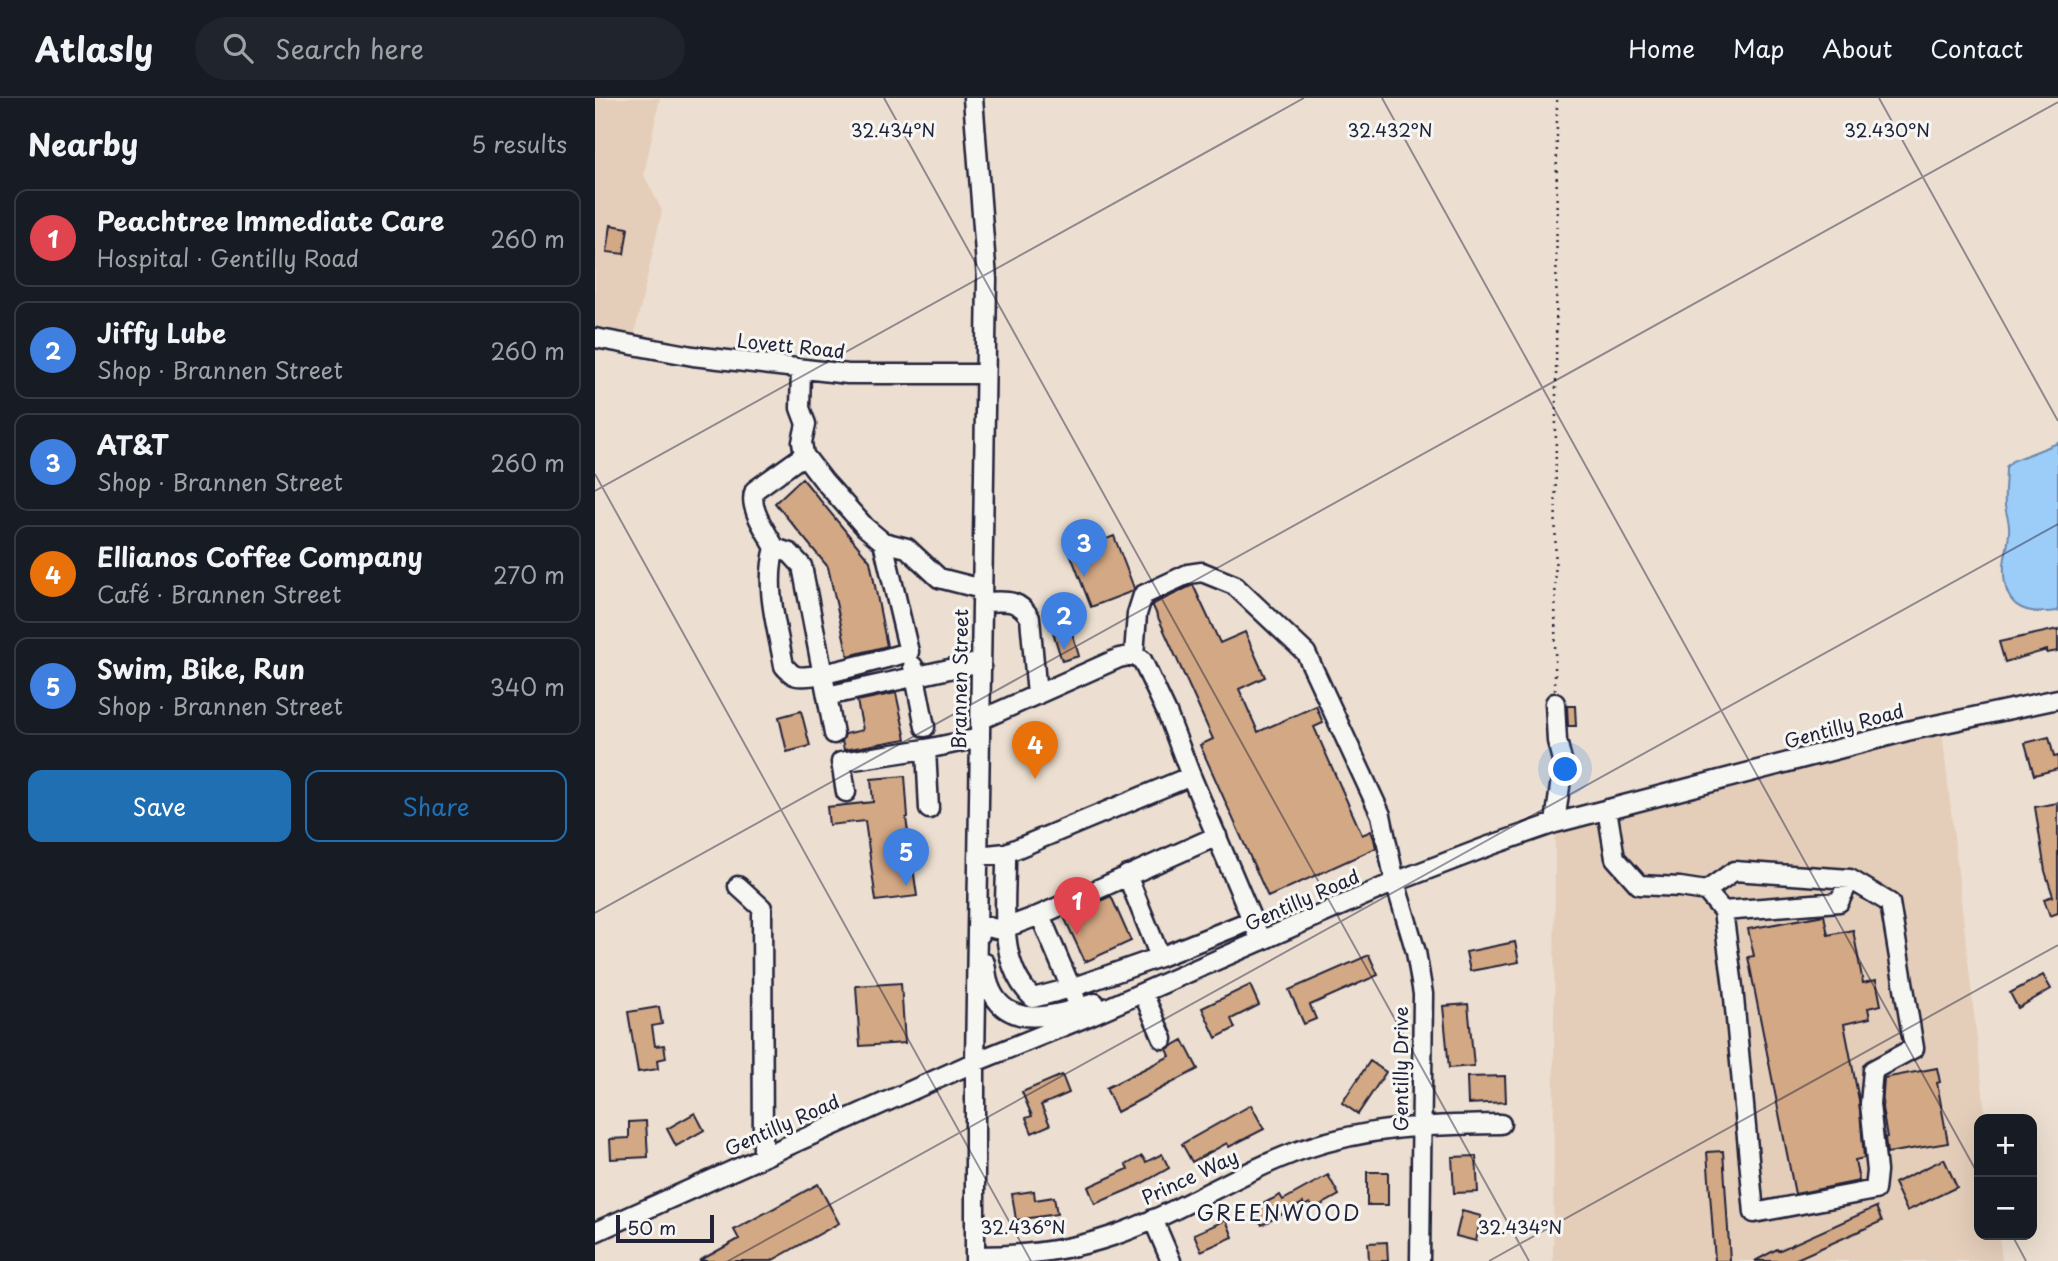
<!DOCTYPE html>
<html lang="en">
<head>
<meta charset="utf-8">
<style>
	body { margin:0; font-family:"Playpen Sans",sans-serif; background:#20242c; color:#f1f3f6 }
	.controls { position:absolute; right:21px; bottom:21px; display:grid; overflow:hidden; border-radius:14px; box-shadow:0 7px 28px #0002 }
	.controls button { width:63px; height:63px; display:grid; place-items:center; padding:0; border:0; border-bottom:2px solid #363941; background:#171b24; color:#f1f3f6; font:35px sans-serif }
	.scale { position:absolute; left:21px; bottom:18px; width:98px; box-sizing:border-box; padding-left:7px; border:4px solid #22223b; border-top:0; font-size:19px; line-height:24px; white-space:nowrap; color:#22223b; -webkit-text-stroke:5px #f6f6f2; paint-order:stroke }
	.you { position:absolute; left:971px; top:672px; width:24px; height:24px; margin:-18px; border:5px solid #fff; border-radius:50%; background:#1a73e8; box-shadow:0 0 0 10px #1a73e833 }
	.badge { display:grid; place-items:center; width:46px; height:46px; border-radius:50%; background:#1f6fb2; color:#fff; font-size:23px; font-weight:700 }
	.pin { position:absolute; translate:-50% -58px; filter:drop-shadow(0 2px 4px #0008) }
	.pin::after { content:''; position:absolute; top:37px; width:24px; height:21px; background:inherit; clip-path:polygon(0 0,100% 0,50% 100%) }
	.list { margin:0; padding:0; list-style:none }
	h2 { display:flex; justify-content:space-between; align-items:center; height:91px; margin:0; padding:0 28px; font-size:30px }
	h2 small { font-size:23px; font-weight:400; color:#9ea1a6 }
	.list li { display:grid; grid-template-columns:46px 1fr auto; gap:21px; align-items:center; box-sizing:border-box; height:98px; margin:0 14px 14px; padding:0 14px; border:2px solid #363941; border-radius:14px }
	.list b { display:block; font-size:26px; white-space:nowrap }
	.list p { margin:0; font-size:23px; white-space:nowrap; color:#9ea1a6 }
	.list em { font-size:23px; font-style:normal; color:#9ea1a6 }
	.actions { display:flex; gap:14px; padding:21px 28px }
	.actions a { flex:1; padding:16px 0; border:2px solid #1f6fb2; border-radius:14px; text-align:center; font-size:24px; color:#1f6fb2 }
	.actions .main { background:#1f6fb2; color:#fff }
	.icon { flex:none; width:38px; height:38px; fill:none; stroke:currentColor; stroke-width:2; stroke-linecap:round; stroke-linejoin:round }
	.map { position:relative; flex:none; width:1463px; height:1163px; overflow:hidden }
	header { display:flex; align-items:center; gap:42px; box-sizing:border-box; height:98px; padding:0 35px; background:#171b24; border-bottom:2px solid #363941 }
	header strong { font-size:33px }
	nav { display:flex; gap:38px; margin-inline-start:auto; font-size:24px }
	.search { width:490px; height:63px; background:#20242c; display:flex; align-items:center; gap:18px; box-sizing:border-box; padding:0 24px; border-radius:38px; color:#9ea1a6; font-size:26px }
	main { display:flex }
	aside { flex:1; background:#171b24 }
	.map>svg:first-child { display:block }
	.built { fill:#e4ceba }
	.water { fill:#9cccf8; stroke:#6b88ac; stroke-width:2 }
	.building { fill:#d3a884; stroke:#22223b; stroke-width:2 }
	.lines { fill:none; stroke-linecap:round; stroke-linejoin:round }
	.minor-casing { stroke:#22223b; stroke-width:23 }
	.path { stroke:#22223b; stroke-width:2.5; stroke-dasharray:2 5; stroke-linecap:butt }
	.minor { stroke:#f6f6f2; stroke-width:18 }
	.ticks { fill:none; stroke:#22223b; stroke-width:2; stroke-opacity:0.45 }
	.labels { text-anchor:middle; stroke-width:6; stroke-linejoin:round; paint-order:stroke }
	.street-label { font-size:19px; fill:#22223b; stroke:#f6f6f2 }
	.neighbourhood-label { font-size:21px; letter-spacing:2px; fill:#22223b; stroke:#f6f6f2 }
	.ticks-label { font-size:18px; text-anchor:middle; fill:#22223b; stroke:#f6f6f2; stroke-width:6; stroke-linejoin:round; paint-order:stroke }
</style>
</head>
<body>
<header>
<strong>Atlasly</strong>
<div class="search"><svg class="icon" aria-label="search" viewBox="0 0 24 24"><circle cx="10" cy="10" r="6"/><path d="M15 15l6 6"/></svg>Search here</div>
<nav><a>Home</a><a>Map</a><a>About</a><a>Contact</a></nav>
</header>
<main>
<aside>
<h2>Nearby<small>5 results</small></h2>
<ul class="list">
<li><span class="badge" style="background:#e0444e">1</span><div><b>Peachtree Immediate Care</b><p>Hospital · Gentilly Road</p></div><em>260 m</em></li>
<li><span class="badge" style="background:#3f7fe0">2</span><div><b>Jiffy Lube</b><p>Shop · Brannen Street</p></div><em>260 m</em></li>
<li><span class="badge" style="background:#3f7fe0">3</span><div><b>AT&amp;T</b><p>Shop · Brannen Street</p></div><em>260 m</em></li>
<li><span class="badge" style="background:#e8710a">4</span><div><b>Ellianos Coffee Company</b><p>Café · Brannen Street</p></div><em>270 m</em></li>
<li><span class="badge" style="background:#3f7fe0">5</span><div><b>Swim, Bike, Run</b><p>Shop · Brannen Street</p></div><em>340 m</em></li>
</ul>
<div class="actions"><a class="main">Save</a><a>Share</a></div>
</aside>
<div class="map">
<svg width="1463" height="1163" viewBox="0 0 1463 1163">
	<rect width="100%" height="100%" fill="#ecdfd1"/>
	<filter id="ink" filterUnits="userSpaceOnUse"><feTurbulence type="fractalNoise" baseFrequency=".0143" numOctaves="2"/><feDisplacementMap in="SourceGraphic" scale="14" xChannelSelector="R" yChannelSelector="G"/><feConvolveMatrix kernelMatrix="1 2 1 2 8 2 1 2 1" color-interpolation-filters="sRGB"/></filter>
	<g filter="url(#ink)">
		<path class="built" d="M0,0H65L49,77L67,113L37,247L0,240Z
			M1346,624L1391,1021H1384V1137H1404L1407,1163H958L960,725Z"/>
		<path class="water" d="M1463,345V513C1426,518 1407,507 1409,467C1410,455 1415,442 1414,429C1414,422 1411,415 1410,408C1409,395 1411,382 1411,369L1417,363Z"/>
		<path class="building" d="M16,127L33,130L29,156L12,154Z
			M207,380L275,463L292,548L253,558L233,469L180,405Z
			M519,438L539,490L538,493L496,509L475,455Z
			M598,487L625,545L650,534L670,579L644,591L663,634L721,608L728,625L719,629L767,737L776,733L779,741L781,750L673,799L605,647L618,641L557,506Z
			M475,528L484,558L467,563L458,534Z
			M1463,531V553L1452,555V552L1410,564L1404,544Z
			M301,595L311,641L249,652L247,643L250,636L268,632L262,603Z
			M972,608H980L981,628H973Z
			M206,613L215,648L192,654L184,619Z
			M1454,639L1459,659L1463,658V671L1439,677L1430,645Z
			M310,678L313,719L311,720L322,798L281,803L270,723L234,727L232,709L278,704L276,681Z
			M1463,705V815L1455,818L1449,801L1458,798L1450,773L1440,709Z
			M516,798L536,843L490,864L469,819Z
			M1229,817L1233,837L1258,832L1268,885L1281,882L1286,907L1273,910L1275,920L1249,926L1264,1002L1269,1060L1260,1062L1264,1083L1200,1096L1153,859L1159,858L1153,831Z
			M920,844L924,864L875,873L871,854Z
			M774,857L783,877L715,907L721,921L709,926L694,892Z
			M1448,877L1456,891L1423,910L1415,895Z
			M306,885L310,945L265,948L261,888Z
			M655,887L664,907L636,921L640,930L621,940L607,910Z
			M873,906L879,968L854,970L848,908Z
			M64,909L67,926L57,928L60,948L69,947L71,960L62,962L63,971L43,974L33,914Z
			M588,942L603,971L522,1014L511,990L575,958L572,951Z
			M775,963L791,974L763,1016L747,1005Z
			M1342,970L1345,984L1342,985L1353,1045L1292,1055L1290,1040L1292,1039L1287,1010L1289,980Z
			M467,977L474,995L446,1007L455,1027L437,1035L431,1020L437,1018L427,994Z
			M910,978L911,1004L873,1006L872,979Z
			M656,1007L669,1031L634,1049L632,1045L597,1064L587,1046Z
			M100,1015L109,1032L81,1048L72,1031Z
			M51,1023L53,1059L16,1061L15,1041L34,1040V1024Z
			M1128,1053L1135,1163H1120L1112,1054Z
			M567,1056L574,1070L542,1088L500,1106L493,1089L533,1071L531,1067L547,1058L551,1064Z
			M881,1058L883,1094L859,1095L857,1059Z
			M1349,1061L1362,1089L1312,1113L1299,1085Z
			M772,1074H793V1107H772Z
			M733,1077L744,1097L719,1111L715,1105L709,1108L708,1105L667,1127L658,1111L685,1097L688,1102Z
			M223,1086L244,1125L176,1163H104L144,1141L139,1132Z
			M439,1093L440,1102L459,1099L462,1116L421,1122L417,1096Z
			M1281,1109L1287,1123L1197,1163H1160L1182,1151L1183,1153Z
			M867,1113L886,1118L881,1143L861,1138Z
			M631,1122L638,1139L606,1153L599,1136Z
			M792,1144L793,1163H774L773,1145Z"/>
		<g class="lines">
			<defs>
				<path id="minor" d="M378,0L392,181L380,964V1163
					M0,240L98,258L253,276H390
					M206,271L205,310L211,326L207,344L209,357L229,383L270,429L288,444L312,450L344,480L387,491
					M209,357L160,392C152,409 172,434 180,450C169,490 182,528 189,568C193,572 196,577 202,578C217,582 294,559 314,554L288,444
					M180,450L195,455L207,468L232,598L386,564
					M387,504C408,504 423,499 435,520L442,597
					M539,557L542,516L548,497L593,476L607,474L639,487L711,555L786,717L800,784L821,854L828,896L825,1163
					M318,568L330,629
					M232,598L239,636
					M385,622L524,560L539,557L547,562L572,615L596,678
					M331,651L334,711
					M251,694L246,664L331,651L385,640
					M1012,711L1020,760L1044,787L1085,789L1111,793L1128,813L1138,889L1159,1115L1280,1092L1282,1073L1275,1006L1278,972L1319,950L1295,805L1255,781L1139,773L1111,793
					M960,725L968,666L962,643L960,605
					M411,755C412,802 400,864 438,900L476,890L445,817
					M383,758L411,755L596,678L666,843
					M143,788L167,810L168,1059
					M1128,813L1244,804L1255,781
					M385,837L383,826L401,831L410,830L445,817L622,738
					M565,859L657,822
					M390,865C391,872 392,880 394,887C411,936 465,916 500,905
					M548,895L568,941
					M480,899L476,890L565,859L532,777
					M558,1121L576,1163
					M0,1134L380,964L494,918L800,784L894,748L960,725L1312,633L1463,601
					M380,1158C426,1158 473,1153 517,1138C583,1116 641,1075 706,1052C777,1028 832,1027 906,1026"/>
			</defs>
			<use href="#minor" class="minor-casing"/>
			<path class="path" d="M960,592L962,0"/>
			<use href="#minor" class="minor"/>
		</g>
	</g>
	<path class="ticks" d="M289,0L934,1163M787,0L1384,1078M1284,0L1463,323M0,376L436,1163M0,393L709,0M0,815L1463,4M1417,1137L1431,1163M133,1163L1463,426M894,1163L1463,847"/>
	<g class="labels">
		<g class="street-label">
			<text transform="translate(196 248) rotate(6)" y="7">Lovett Road</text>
			<text transform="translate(365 581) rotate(-89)" y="7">Brannen Street</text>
			<text transform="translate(1249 628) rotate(-15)" y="7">Gentilly Road</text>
			<text transform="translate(707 802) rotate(-24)" y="7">Gentilly Road</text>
			<text transform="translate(806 971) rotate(-90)" y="7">Gentilly Drive</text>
			<text transform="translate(187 1027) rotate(-24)" y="7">Gentilly Road</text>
			<text transform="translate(595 1079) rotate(-25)" y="7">Prince Way</text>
		</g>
		<g class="neighbourhood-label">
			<text x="684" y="1123">GREENWOOD</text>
		</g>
	</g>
	<g class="ticks-label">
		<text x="298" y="39">32.434°N</text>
		<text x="795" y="39">32.432°N</text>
		<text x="1292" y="39">32.430°N</text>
		<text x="428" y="1136">32.436°N</text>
		<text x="925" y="1136">32.434°N</text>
	</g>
</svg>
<div class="controls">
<button>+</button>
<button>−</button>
</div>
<div class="scale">50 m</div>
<div class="you"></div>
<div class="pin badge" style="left:482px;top:837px;background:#e0444e">1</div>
<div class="pin badge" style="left:469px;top:552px;background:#3f7fe0">2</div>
<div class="pin badge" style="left:489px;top:479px;background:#3f7fe0">3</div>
<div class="pin badge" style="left:440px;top:681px;background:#e8710a">4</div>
<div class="pin badge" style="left:311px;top:788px;background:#3f7fe0">5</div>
</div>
</main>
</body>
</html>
